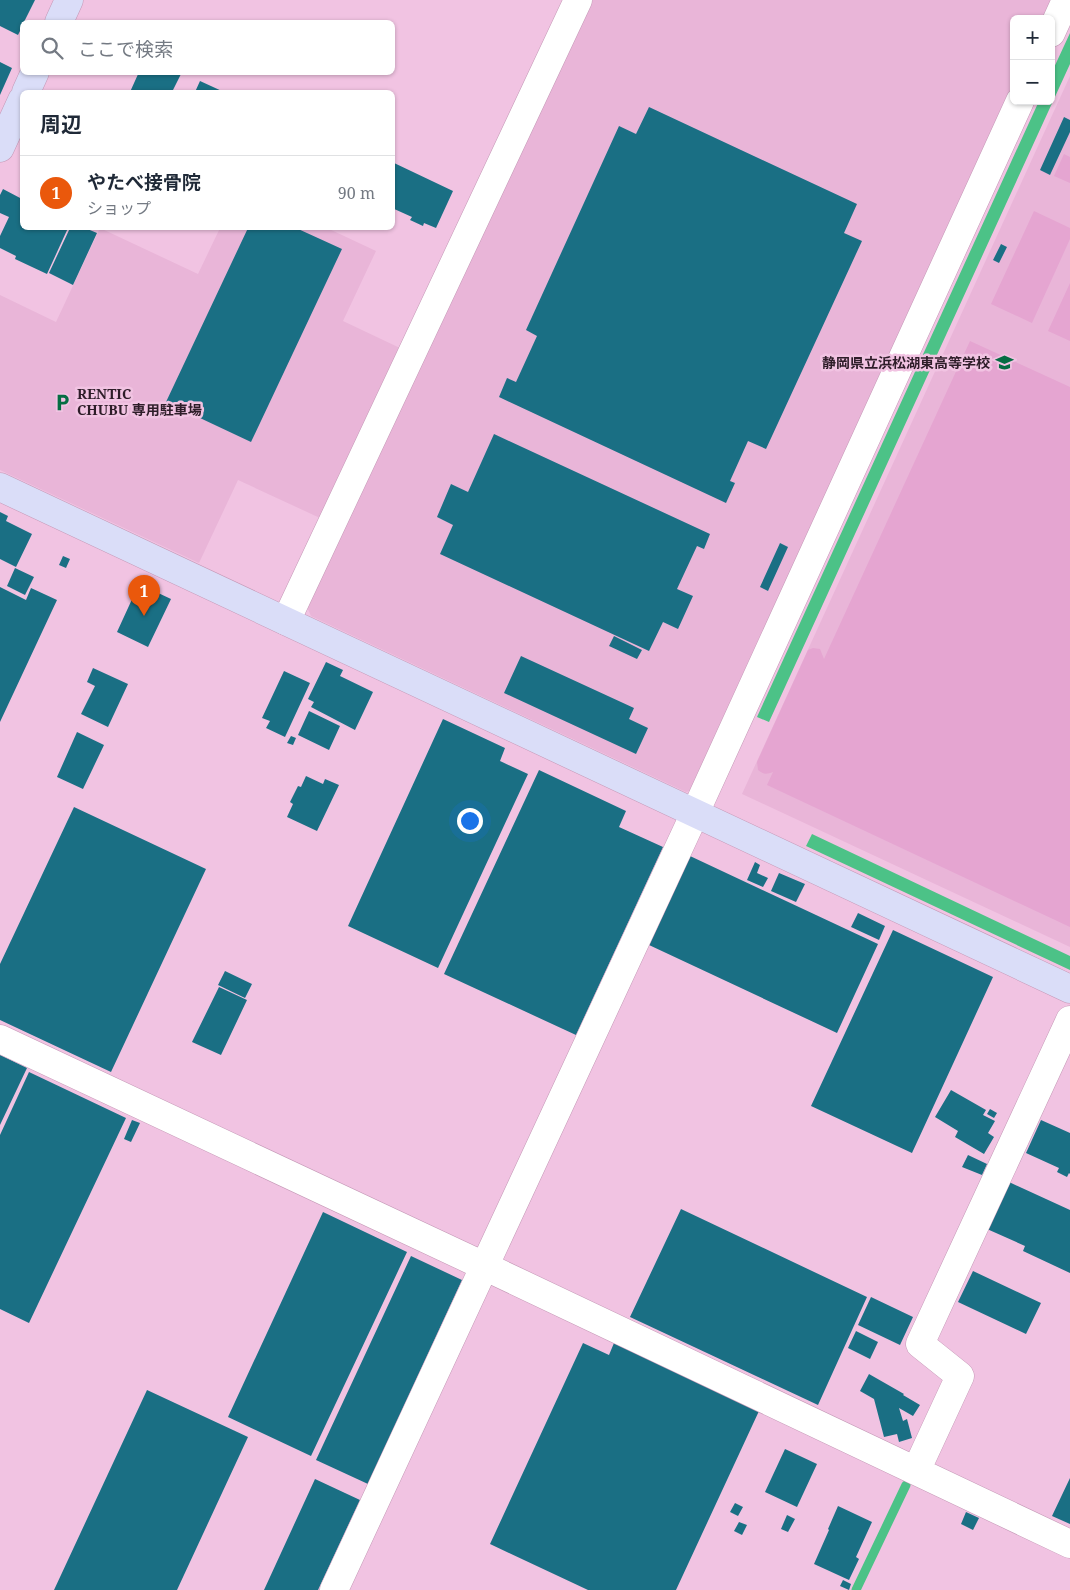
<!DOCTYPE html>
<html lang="ja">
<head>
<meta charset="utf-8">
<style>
	body { margin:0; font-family:"Noto Serif","Noto Sans JP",serif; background:#f2f2f3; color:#1f2937 }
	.controls { position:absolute; right:15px; top:15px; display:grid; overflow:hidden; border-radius:8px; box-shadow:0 1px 4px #0004 }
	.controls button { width:45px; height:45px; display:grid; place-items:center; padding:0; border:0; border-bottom:1px solid #e0e1e3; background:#fff; color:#1f2937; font:25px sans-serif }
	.you { position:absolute; left:469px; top:820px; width:18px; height:18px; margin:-12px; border:4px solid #fff; border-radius:50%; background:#1a73e8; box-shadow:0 0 0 8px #1a73e833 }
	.badge { display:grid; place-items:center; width:32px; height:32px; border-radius:50%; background:#ea580c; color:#fff; font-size:16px; font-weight:700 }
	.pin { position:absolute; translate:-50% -41px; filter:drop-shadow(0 1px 2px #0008) }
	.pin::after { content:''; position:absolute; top:26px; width:18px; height:15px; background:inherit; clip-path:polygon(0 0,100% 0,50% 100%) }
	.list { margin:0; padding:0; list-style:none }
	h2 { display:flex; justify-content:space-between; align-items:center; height:65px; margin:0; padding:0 20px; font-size:21px }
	h2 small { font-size:16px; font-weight:400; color:#747a83 }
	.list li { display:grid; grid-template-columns:32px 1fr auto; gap:15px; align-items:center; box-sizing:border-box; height:75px; padding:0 20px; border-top:1px solid #e0e1e3 }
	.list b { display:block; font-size:19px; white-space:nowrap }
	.list p { margin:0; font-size:16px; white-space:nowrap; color:#747a83 }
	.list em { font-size:16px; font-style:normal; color:#747a83 }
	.icon { flex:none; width:28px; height:28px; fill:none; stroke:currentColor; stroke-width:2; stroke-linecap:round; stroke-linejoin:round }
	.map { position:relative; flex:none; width:1070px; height:1590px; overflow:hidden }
	.search { position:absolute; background:#fff; box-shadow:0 1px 4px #0004; left:20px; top:20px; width:375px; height:55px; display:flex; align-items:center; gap:12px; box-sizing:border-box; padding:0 18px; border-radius:8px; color:#747a83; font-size:19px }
	.panel { position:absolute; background:#fff; box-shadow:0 1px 4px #0004; left:20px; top:90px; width:375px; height:140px; border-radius:8px }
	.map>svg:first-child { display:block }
	.built { fill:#e9b5d8 }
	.green { fill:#e5a5d1 }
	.water { fill:#4cc287 }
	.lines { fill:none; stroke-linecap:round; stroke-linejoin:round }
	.stream { stroke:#4cc287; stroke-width:9 }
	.building { fill:#1a6f84 }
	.street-casing { stroke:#c498b6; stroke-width:29 }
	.secondary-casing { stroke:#c498b6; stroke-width:29 }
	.street { stroke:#fff; stroke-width:28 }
	.secondary { stroke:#daddf8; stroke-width:28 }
	.labels { text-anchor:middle; stroke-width:5; stroke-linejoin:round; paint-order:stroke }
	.poi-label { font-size:14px; font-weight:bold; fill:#2e1d29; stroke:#f1c3e2; text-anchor:end }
</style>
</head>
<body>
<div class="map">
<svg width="1070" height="1590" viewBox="0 0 1070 1590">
	<rect width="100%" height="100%" fill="#f1c3e2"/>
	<path class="built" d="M593,0H1055L1046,19H1014V90L694,790L686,792L311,616L307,607Z
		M1070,76V947L742,794Z
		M100,228L198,274L220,228H327L376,251L343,321L400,348L320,518L238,480L199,563L0,470V295L56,322Z"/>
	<path class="green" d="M1064,154L1070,157V183L1054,176Z
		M1034,211L1070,228V239L1032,323L991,304Z
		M1070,283V341L1048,331Z
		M970,341L1070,387V927L767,785L773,772C767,774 764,775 758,770L757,762L808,650L813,648L820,649L824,659Z"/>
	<path class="water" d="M1070,33V64L769,722L757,717L1039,101H1051V74Z
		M812,834L1070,956V970L806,846Z"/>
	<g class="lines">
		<path class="stream" d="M856,1590L906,1485"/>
	</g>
	<path class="building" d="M0,0H35L24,22H22V27L18,35L0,26Z
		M0,62L12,68L0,95Z
		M139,72H182L172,92H130Z
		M200,81L224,92H195Z
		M649,107L857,204L844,233L862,241L766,449L748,441L730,481L735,483L726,503L499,397L507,378L516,382L537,336L526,330L619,126L636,134Z
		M1064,117L1070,120V132L1050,175L1040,170Z
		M392,162L453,191L436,228L424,223L423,226L410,220L412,217L392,208Z
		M3,189L22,199V228H68L47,274L15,259L16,256L0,248V236L9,217L0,213V195Z
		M70,228H85L97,233L73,285L49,273Z
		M248,228H296L342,249L251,442L166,402Z
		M1001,244L1007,247L999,263L993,260Z
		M494,434L710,534L704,549L697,546L677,589L693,596L678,629L663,622L649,651L440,554L453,525L437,517L451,484L468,492Z
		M0,512L8,516L6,521L32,534L16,567L0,559Z
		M780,543L788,547L768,591L760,587Z
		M63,556L70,559L66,568L59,565Z
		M15,568L34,577L25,595L7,586Z
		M139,584L171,599L148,647L117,632Z
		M0,587L26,600L31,588L57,600L0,722Z
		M614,636L642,650L637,659L609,646Z
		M521,656L634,708L629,719L648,728L636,754L504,693Z
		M326,662L343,670L340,676L373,692L355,730L311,707L314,702L308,699Z
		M93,668L128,684L108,727L81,714L95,686L87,682Z
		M284,671L310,683L285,737L266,728L270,721L262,718Z
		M309,711L340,726L329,750L298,735Z
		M443,719L505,748L500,761L528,774L438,968L348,926Z
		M77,732L104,745L83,789L57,777Z
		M291,736L296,738L293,745L287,743Z
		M539,770L626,811L619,827L663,847L576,1035L444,974Z
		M306,776L323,784L325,779L339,785L317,831L287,817L293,804L290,802L298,786L301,787Z
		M74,807L206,869L111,1072L0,1020V964Z
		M690,856L878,944L837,1033L649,945Z
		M755,862L760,865L757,873L768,878L763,887L747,880Z
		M779,873L805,884L796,902L771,891Z
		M858,913L885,926L879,940L851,927Z
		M893,930L993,977L912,1153L811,1106Z
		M225,971L252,984L245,998L218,985Z
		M219,987L247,1000L221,1055L192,1042Z
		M0,1055L27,1068L0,1125Z
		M29,1072L126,1118L29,1323L0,1309V1135Z
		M951,1090L986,1110L983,1115L995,1121L988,1133L994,1137L984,1154L955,1137L958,1131L935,1117Z
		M990,1109L997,1113L994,1118L987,1114Z
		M132,1120L140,1123L131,1142L124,1139Z
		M1041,1120L1070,1133V1174L1069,1173L1067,1177L1057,1172L1059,1168L1026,1153Z
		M968,1155L987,1164L982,1175L962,1167Z
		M1009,1182L1070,1210V1273L1023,1251L1025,1246L987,1229Z
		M681,1209L867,1297L818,1405L630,1317Z
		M323,1212L407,1252L311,1456L228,1417Z
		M411,1256L462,1280L368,1484L316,1460Z
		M973,1271L1041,1303L1026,1334L958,1302Z
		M871,1297L913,1317L900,1345L858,1325Z
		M856,1331L878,1342L870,1359L848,1348Z
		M583,1343L609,1355L614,1343L759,1411L676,1590H588L490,1544Z
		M869,1374L904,1394L903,1395L920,1405L913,1416L899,1408L903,1421L907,1419L912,1438L899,1442L897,1434L884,1437L874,1399L860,1391Z
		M147,1390L248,1437L177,1590H54Z
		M785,1449L817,1464L797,1507L765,1492Z
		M1070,1478V1524L1052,1516Z
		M315,1479L360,1500L318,1590H264Z
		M735,1503L743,1507L738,1516L730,1512Z
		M838,1506L872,1522L856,1557L859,1559L849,1580L814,1564L829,1530L828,1529Z
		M966,1512L979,1518L973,1530L961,1524Z
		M787,1515L795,1519L788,1532L781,1529Z
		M739,1522L747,1525L742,1535L734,1531Z
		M843,1580L851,1584L849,1590L840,1586Z"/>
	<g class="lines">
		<defs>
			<path id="street" d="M1051,33L1066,0
				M286,621L578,0
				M0,1039L484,1266L1070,1544
				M916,1471L960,1376L920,1344L1070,1020
				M334,1590L695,813L1020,101"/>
			<path id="secondary" d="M59,22L69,0
				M26,92L35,72
				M0,148L22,100
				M0,487L1070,989"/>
		</defs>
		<use href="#street" class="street-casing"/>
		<use href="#secondary" class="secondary-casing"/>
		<use href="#street" class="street"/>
		<use href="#secondary" class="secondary"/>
	</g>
	<defs>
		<symbol id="school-bare" viewBox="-9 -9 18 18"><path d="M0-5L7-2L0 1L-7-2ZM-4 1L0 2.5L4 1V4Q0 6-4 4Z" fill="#056d43" stroke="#f1c3e2" stroke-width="2.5" paint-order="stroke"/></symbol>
		<symbol id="parking-bare" viewBox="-9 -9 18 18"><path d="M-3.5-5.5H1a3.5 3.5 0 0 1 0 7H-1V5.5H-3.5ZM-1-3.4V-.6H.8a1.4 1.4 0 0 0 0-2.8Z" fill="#056d43" stroke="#f1c3e2" stroke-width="2.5" paint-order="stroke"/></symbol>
	</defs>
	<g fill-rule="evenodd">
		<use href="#school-bare" x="992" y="350" width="25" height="25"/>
		<use href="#parking-bare" x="50" y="390" width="25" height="25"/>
	</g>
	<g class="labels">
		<g class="poi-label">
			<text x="990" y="368">静岡県立浜松湖東高等学校</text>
			<text x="77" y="399" text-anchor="start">RENTIC<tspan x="77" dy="16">CHUBU 専用駐車場</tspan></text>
		</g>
	</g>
</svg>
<div class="controls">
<button>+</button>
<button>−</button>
</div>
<div class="you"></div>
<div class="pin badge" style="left:144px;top:616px">1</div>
<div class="search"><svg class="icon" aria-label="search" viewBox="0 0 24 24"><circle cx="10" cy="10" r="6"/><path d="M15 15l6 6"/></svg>ここで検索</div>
<section class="panel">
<h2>周辺<small></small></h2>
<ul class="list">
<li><span class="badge">1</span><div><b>やたべ接骨院</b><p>ショップ</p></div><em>90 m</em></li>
</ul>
</section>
</div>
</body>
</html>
